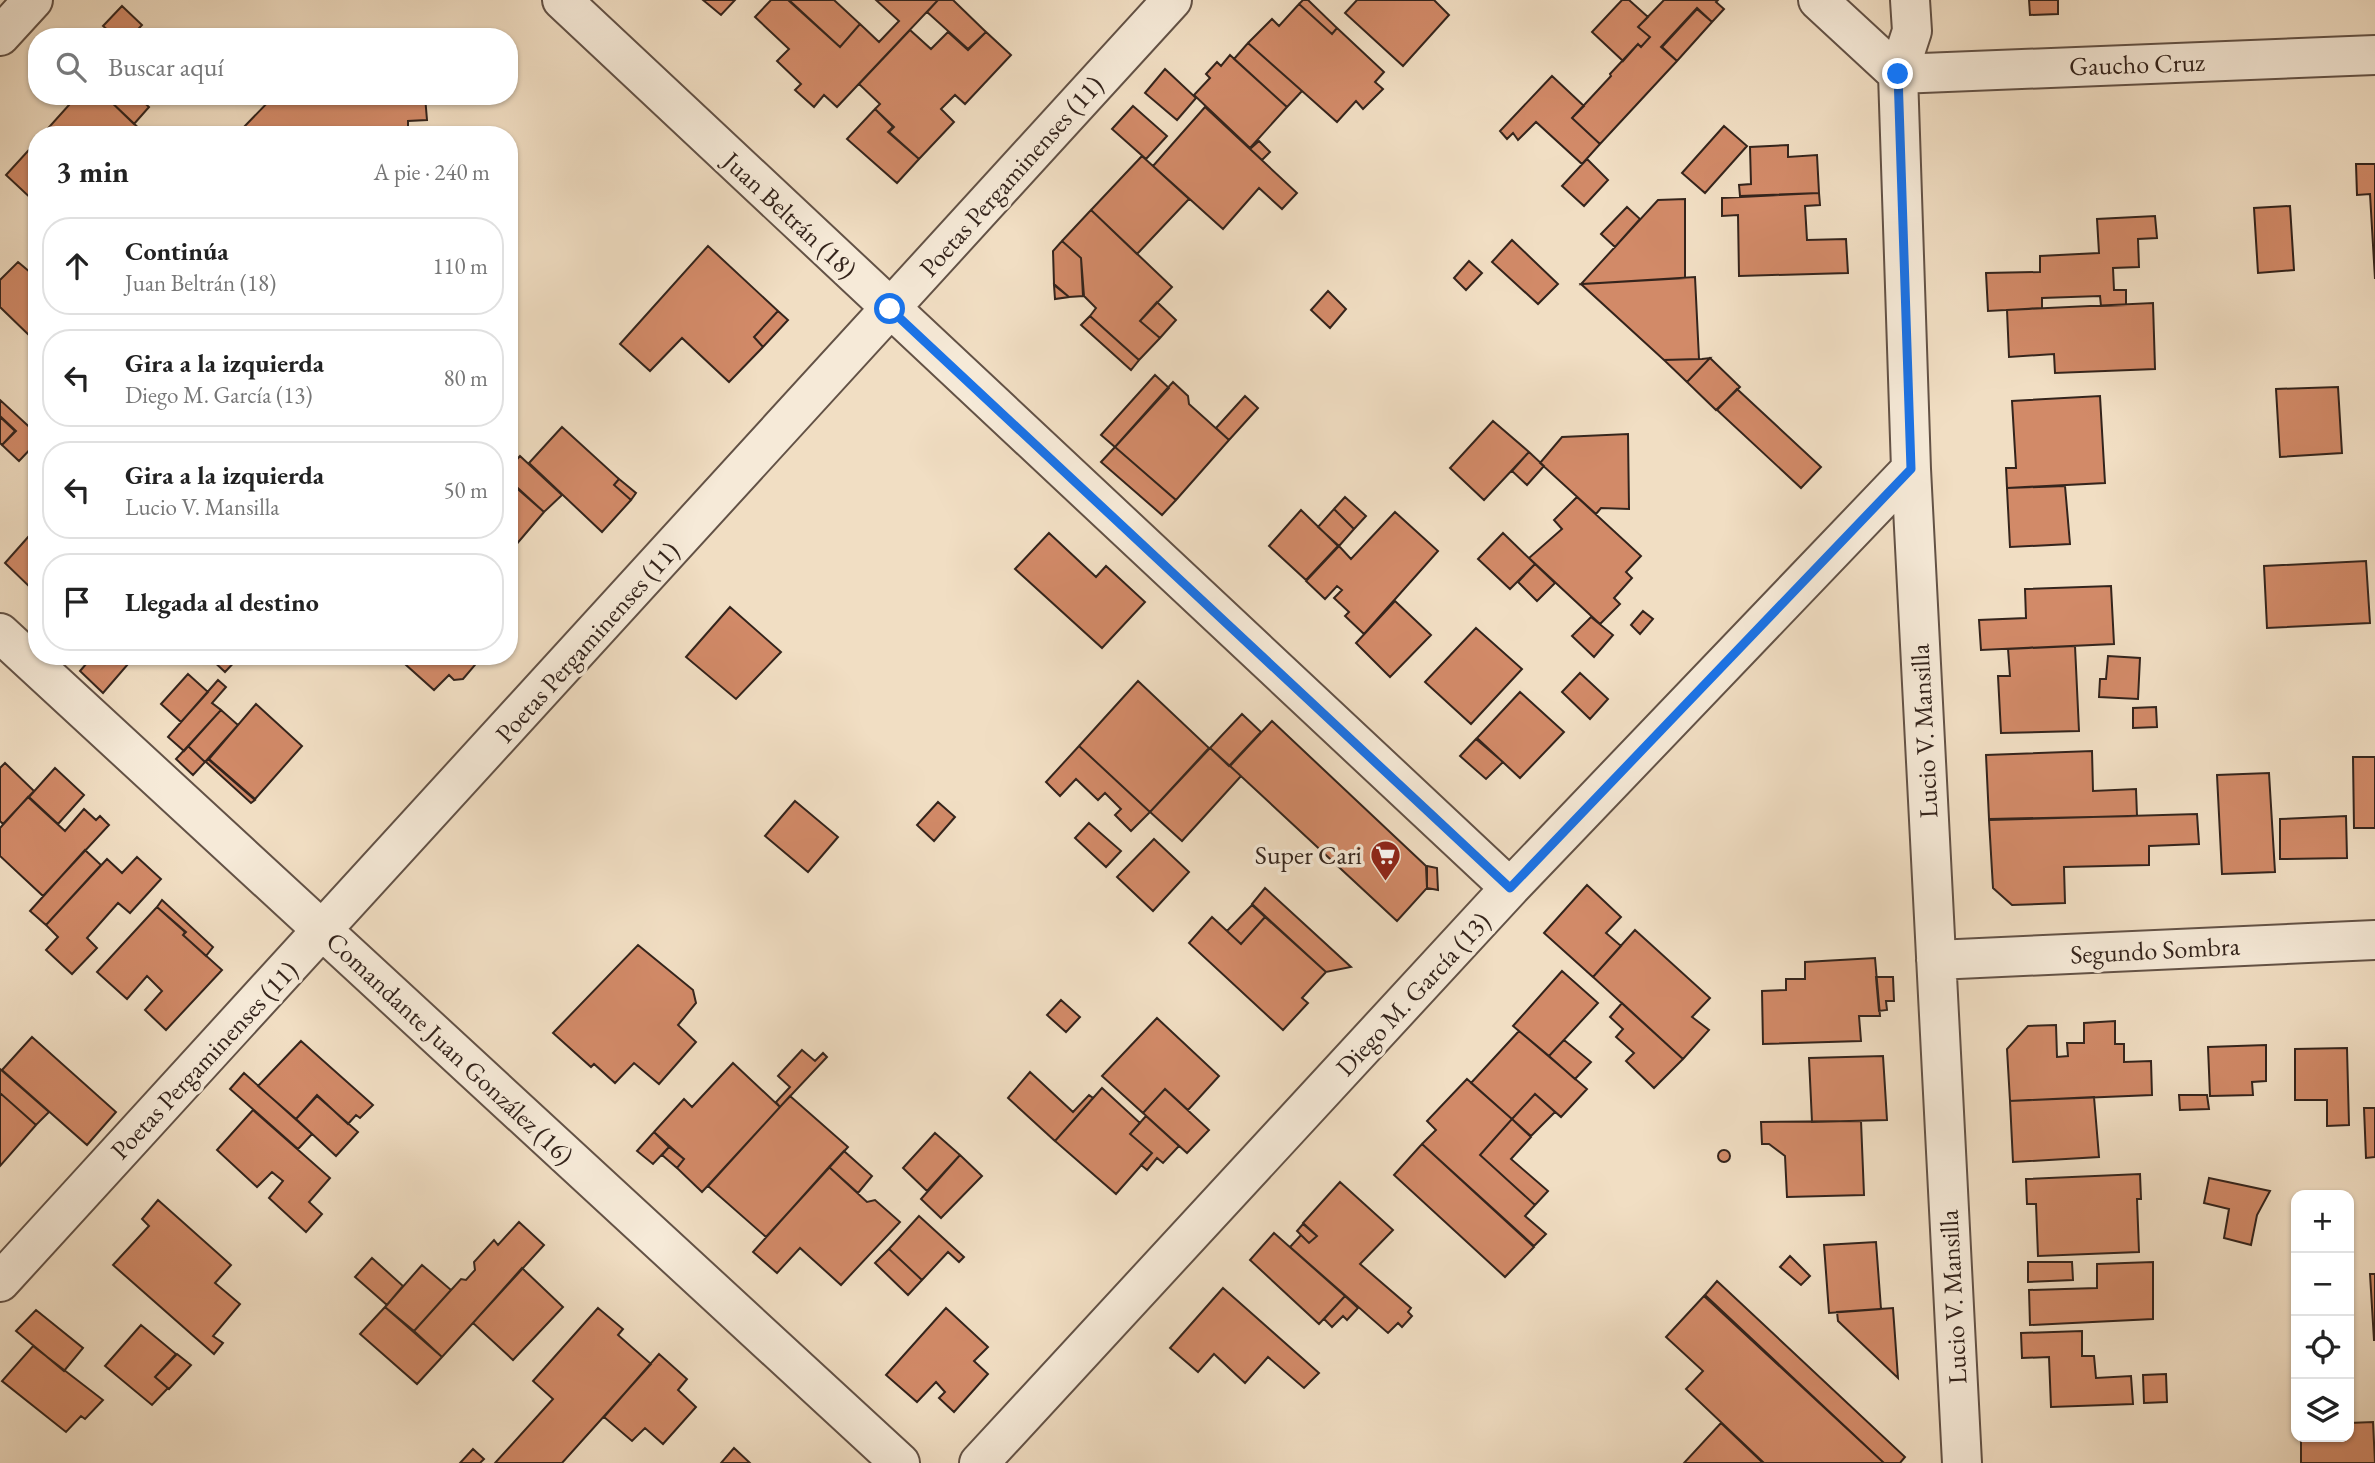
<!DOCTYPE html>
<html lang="es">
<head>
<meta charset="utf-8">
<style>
	body { margin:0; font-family:"EB Garamond",serif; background:#f6f6f6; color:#222 }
	.controls { position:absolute; right:21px; bottom:21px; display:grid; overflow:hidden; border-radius:14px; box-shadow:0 2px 5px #0004 }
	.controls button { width:63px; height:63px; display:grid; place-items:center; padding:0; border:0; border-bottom:2px solid #e0e0e0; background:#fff; color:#222; font:35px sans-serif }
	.stop { position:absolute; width:21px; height:21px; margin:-16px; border:5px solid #1a73e8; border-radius:50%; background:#fff }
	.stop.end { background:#1a73e8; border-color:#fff; box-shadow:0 2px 7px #0008 }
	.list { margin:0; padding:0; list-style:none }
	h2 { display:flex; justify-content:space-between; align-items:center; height:91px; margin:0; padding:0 28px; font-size:30px }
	h2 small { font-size:23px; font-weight:400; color:#767676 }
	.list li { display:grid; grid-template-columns:46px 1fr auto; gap:21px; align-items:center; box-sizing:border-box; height:98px; margin:0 14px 14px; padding:0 14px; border:2px solid #e0e0e0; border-radius:28px }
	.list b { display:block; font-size:26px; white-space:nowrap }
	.list p { margin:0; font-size:23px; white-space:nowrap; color:#767676 }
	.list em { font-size:23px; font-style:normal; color:#767676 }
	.icon { flex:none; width:38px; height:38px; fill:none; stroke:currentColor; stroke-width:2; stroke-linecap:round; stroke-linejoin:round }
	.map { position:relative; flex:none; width:2375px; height:1463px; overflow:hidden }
	.search { position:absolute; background:#fff; box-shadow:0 2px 5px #0004; left:28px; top:28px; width:490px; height:77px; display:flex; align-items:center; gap:18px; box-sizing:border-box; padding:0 24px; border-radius:28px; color:#767676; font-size:26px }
	.panel { position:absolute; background:#fff; box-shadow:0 2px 5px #0004; left:28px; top:126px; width:490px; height:539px; border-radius:28px }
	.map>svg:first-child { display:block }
	.building { fill:#d28a68; stroke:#34241c; stroke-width:2 }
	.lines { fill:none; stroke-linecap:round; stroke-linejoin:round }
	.minor-casing { stroke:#635246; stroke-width:42 }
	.minor { stroke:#f6ead8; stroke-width:38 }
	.route { stroke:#1a73e8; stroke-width:9 }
	.labels { text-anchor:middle; stroke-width:7; stroke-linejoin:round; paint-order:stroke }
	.street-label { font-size:26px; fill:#34241c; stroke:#f6ead8 }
	.poi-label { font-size:26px; fill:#34241c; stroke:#f6ead8; text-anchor:end }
</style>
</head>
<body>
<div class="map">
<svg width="2375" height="1463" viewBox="0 0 2375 1463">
	<rect width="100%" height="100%" fill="#f1dec3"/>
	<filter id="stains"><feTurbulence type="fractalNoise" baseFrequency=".00286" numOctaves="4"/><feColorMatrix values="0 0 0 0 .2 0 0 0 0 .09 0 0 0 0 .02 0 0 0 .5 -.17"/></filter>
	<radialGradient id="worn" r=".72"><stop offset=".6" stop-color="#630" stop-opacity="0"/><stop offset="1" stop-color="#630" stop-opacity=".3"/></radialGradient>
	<path class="building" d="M703,0H735L721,15Z
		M771,0H788L840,47L860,24L879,42L899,21L876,0H938L837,107L824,95L814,107L795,90L801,84L777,61L789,49L755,17Z
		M789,0H834L860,24L840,47Z
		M938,0H953L986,32L968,49L927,12Z
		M1303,0H1308L1337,28L1332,34L1299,4Z
		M1357,0H1434L1449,15L1403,66L1345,13Z
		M1622,0H1629L1648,17L1638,27L1650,37L1641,47L1638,44L1623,61L1592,32Z
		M1664,0H1718L1716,2L1724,9L1712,22L1697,8L1661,47L1677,61L1600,144L1572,118L1611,76L1610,74L1638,44L1641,47L1650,37L1638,27Z
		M2029,0H2058V14L2030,15Z
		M1299,4L1332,34L1337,28L1384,72L1375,82L1383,89L1363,109L1356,101L1337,122L1248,43L1272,19L1279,26Z
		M122,6L142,25L131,37H116L103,26Z
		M1697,9L1712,22L1677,61L1662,47Z
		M910,30L931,49L948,32L968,50L986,32L1011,55L965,104L955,95L941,109L954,122L919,159L889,132L894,127L875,109L880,104L859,84Z
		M1248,43L1302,91L1287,107L1234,59Z
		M1230,55L1287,107L1250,148L1194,95L1210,78L1206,74L1217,62L1221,66Z
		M1165,69L1196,98L1177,120L1145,93Z
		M1552,76L1584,106L1572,118L1600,144L1582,164L1536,122L1518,140L1513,133L1507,139L1500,131Z
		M77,96H105L146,135H42Z
		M105,96H137L149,107L134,124Z
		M285,96H425L427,120L408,121V135H248L242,129L272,98L279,103Z
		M1133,106L1167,136L1146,159L1112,129Z
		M1205,107L1297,193L1282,209L1259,188L1223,229L1153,166Z
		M875,109L893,127L888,132L919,159L897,183L847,139Z
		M1724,126L1747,146L1705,193L1682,173Z
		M37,141V204L6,175Z
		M1259,141L1270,152L1262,160L1250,149Z
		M1788,145V157L1817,155L1819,193L1740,196L1739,185L1751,184L1750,147Z
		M1142,156L1189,199L1137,254L1091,210Z
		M1587,159L1608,180L1584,206L1562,186Z
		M2356,164H2375V279L2370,194L2357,195Z
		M1819,193L1820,205L1805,206L1807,240L1846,239L1848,273L1739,276L1738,215L1722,216V198Z
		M1685,199V278L1581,284L1658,200Z
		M2290,206L2294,270L2258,273L2254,208Z
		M1627,207L1640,219L1615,247L1601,234Z
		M1091,210L1172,287L1140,321L1160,338L1139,360L1090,316L1096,308L1084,296L1081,258L1062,241Z
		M2155,216L2157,238L2138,239L2139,267L2113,268L2114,290H2126V305L2101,306L2100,296L2042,298V308L1988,311L1986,273L2040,272V256L2099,253L2097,219Z
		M1512,240L1558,284L1538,304L1492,262Z
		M1062,241L1081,258L1083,296L1069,297L1054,284L1053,251Z
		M708,246L778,311L754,337L763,347L729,382L682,338L650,371L620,344Z
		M1469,261L1482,273L1466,290L1454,278Z
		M18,262L37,278L36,342L0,307V280Z
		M1695,277L1699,359L1664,360L1581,284Z
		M1054,285L1069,297L1055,299Z
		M1328,291L1346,309L1330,328L1311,310Z
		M1157,302L1176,320L1160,338L1140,321Z
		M2153,303L2155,369L2055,373L2054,354L2009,357L2007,310Z
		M778,311L788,320L763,347L754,337Z
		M1090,316L1139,360L1131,370L1081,325Z
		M1710,358L1740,387L1716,410L1687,382Z
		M1710,358L1687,382L1664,360L1702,359Z
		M1155,375L1169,388L1115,447L1101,435Z
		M1173,382L1188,396L1189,404L1229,440L1176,500L1115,447Z
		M2338,387L2342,453L2280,457L2276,389Z
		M1737,389L1821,467L1801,488L1717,410Z
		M1245,396L1258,408L1229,440L1216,428Z
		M2100,396L2105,483L2007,488L2006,468H2016L2012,401Z
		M0,400L37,434V442L19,461L2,445L16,431L0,416Z
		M0,417L15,431L2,445L0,443Z
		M1493,421L1529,452L1484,500L1450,468Z
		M562,427L619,479L614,485L631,500L602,532L529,463Z
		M1628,434L1629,509L1601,508L1596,514L1540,463L1562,437Z
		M1115,447L1176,500L1162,515L1101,462Z
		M1529,452L1544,466L1527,485L1512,471Z
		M520,456L562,495L544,512L509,480V468Z
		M619,479L636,493L631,500L614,485Z
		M512,484L544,512L509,553V487Z
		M2065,486L2070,544L2010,547L2007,488Z
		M1345,497L1366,516L1354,529L1334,509Z
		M1577,497L1641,556L1626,572L1632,578L1614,598L1620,604L1600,624L1529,558L1562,529L1554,520Z
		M1334,509L1354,529L1339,546L1318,527Z
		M1301,510L1338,546L1306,580L1269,546Z
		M1395,512L1438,551L1364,634L1345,616L1349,612L1334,598L1342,590L1337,586L1325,599L1306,581L1339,546L1351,559Z
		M37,527V594L5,563Z
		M1049,533L1096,577L1106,566L1145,602L1102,648L1015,569Z
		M1503,533L1535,564L1510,589L1478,559Z
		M2366,561L2370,623L2267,628L2264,566Z
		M1535,564L1555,583L1537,601L1518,582Z
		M2111,586L2114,644L1981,650L1979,620L2026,618L2025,589Z
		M1395,601L1431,635L1390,677L1356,643Z
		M730,607L781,652L736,699L686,657Z
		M1643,611L1653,619L1640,634L1631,625Z
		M1591,617L1613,635L1594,657L1572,636Z
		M1476,628L1522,669L1471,724L1425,682Z
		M2075,646L2079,731L2001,733L1998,676H2010L2008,649Z
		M93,656H135L103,693L80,671Z
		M208,656H240L225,672Z
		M396,656H475V665L463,679L454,680L449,675L434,690Z
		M2108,656L2140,658L2138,699L2099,697L2100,679H2106Z
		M1580,673L1608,699L1590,719L1562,692Z
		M188,674L208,692L181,722L161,704Z
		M218,680L226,687L212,703L221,710L184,751L168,737Z
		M1138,681L1209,748L1150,812L1079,746Z
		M1520,692L1564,732L1520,778L1477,738Z
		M256,704L302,746L255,799L209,759Z
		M2156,707L2157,727L2133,728V708Z
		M221,710L238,725L205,762L188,746Z
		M1242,714L1261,732L1229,766L1210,748Z
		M1272,721L1426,866L1427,888L1397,921L1230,766Z
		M1476,739L1503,762L1486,779L1460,756Z
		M188,746L205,762L193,775L176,759Z
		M1079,746L1150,812L1131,831L1115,815L1121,809L1105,793L1098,800L1076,779L1060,796L1046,782Z
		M1210,748L1241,776L1182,841L1150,812Z
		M2092,751L2093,791L2136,789L2137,816L1989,819L1986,755Z
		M2353,757H2375V828H2354Z
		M208,759L255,800L251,803L206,762Z
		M5,763L34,791L3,824L0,821V768Z
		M55,768L84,795L58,824L29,797Z
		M2269,773L2275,872L2222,874L2217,775Z
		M28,797L65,831L84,809L96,820L100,816L109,825L43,896L0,856V828Z
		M795,801L838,837L808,872L765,836Z
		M938,802L955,817L934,841L917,825Z
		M2197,814L2199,844L2149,846V865L2064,867L2065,903L2012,905L1993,888L1989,820Z
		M2346,816L2347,858L2280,859V819Z
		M1089,823L1121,851L1106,867L1075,838Z
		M1154,839L1189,872L1153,911L1117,877Z
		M85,850L101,865L46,925L30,911Z
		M137,857L161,879L130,913L118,903L87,938L97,948L72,974L46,950L58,937L46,925L107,859L122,873Z
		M1427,866L1437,868L1438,890L1427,888Z
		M1587,885L1621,917L1606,933L1621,946L1593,977L1544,933Z
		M1265,888L1351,967L1326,972L1252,904Z
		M162,900L213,947L206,956L183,935L186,932L157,907Z
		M1252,905L1265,917L1241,944L1227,931Z
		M157,907L185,932L183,935L222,970L166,1030L145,1010L162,991L147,976L127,999L97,972Z
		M1212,917L1241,944L1265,917L1326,972L1302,998L1308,1003L1283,1030L1189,943Z
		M1635,930L1710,998L1692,1017L1709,1030L1683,1059L1593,977Z
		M638,945L693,990L696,1003L678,1025L696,1042L659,1084L634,1063L615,1083L594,1064L591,1067L553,1033Z
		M1875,958L1880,1016H1859L1861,1041L1763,1044L1762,991L1786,990V979H1805V962Z
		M1562,971L1598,1003L1549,1056L1513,1026Z
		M1876,977H1893L1894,1001H1886L1887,1010L1879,1011Z
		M1061,1000L1080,1017L1066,1032L1047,1015Z
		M1622,1003L1683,1059L1654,1088L1626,1061L1634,1053L1616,1037L1623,1029L1610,1017Z
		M1157,1018L1219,1076L1188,1110L1165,1089L1143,1113L1102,1076Z
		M2115,1021V1044H2124V1062L2151,1061L2152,1095L2010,1101L2007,1049L2028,1026L2056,1025L2057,1057L2068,1056L2067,1043H2084V1023Z
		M1519,1031L1587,1089L1561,1117L1535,1094L1512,1119L1471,1083Z
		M32,1037L116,1112L87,1145L2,1070Z
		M1564,1040L1591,1062L1575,1079L1549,1056Z
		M301,1041L373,1105L360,1118L356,1115L348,1124L317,1095L296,1119L258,1086Z
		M2266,1045V1081L2252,1082L2253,1095L2210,1096L2208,1047Z
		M2347,1048L2349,1125L2327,1126V1100H2295V1049Z
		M802,1050L815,1061L823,1053L827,1057L780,1107L776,1102L790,1087L778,1076Z
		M1883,1056L1887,1120L1812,1122L1809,1058Z
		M733,1063L780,1107L702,1192L677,1168L684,1159L654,1132L684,1099L692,1107Z
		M0,1069L49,1112L36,1125L0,1093Z
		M1030,1072L1073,1112L1089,1095L1093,1098L1055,1141L1008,1098Z
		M244,1073L312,1134L298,1149L230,1089Z
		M1467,1079L1512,1119L1480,1155L1535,1205L1525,1216L1546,1234L1534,1246L1422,1144L1436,1130L1427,1121Z
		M1102,1088L1140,1123L1130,1134L1152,1153L1116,1194L1055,1141Z
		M1165,1089L1209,1130L1187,1153L1143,1113Z
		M0,1093L36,1125L0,1166Z
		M1535,1094L1555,1112L1531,1136L1512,1119Z
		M2179,1095H2207L2209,1109L2180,1110Z
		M317,1096L358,1132L336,1156L296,1119Z
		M790,1096L848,1147L766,1237L708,1186Z
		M2094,1097L2099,1157L2013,1162L2010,1101Z
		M2364,1108H2375V1157L2366,1158Z
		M253,1110L330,1178L309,1202L322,1214L306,1232L269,1198L283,1181L272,1172L257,1187L217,1150Z
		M1146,1116L1179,1146L1163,1163L1157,1158L1147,1170L1141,1165L1152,1153L1130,1134Z
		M1512,1119L1531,1137L1511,1159L1548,1191L1535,1205L1480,1155Z
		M1861,1121L1864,1195L1787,1197L1785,1156L1769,1144H1762L1761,1122Z
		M654,1132L669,1147L653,1164L637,1151Z
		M935,1133L960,1155L927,1191L903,1168Z
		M1422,1144L1534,1247L1505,1277L1394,1175Z
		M669,1147L684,1159L677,1168L662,1155Z
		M1718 1156a6 6 0 1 1 12 0a6 6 0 1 1-12 0Z
		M844,1151L872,1176L858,1193L829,1167Z
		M960,1155L982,1176L941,1218L921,1199Z
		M829,1167L867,1202L875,1200L900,1222L841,1285L800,1248L777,1273L753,1252Z
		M2140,1174L2141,1199H2137L2139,1252L2038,1256L2036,1204H2027L2026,1179Z
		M2209,1178L2270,1191L2257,1215L2251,1245L2224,1238L2229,1209L2204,1203Z
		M1340,1182L1393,1230L1360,1264L1411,1308L1408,1312L1412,1316L1402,1327L1398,1323L1388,1333L1290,1247L1301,1235L1309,1243L1317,1236L1303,1223Z
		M158,1200L231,1265L215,1283L240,1304L213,1336L223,1343L214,1354L113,1265L149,1226L142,1219Z
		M919,1216L964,1257L959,1262L948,1252L922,1280L889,1249Z
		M519,1222L544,1245L442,1357L414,1331L461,1279L466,1280L475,1270L474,1262L494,1240L498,1245Z
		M1303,1224L1317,1236L1309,1243L1297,1231Z
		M1274,1233L1345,1296L1319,1324L1250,1260Z
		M1876,1242L1881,1309L1829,1313L1824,1245Z
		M889,1249L922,1280L908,1295L875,1263Z
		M1790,1256L1810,1276L1801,1285L1780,1267Z
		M372,1258L403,1286L387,1305L355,1277Z
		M2028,1262H2072L2073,1280L2028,1282Z
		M2153,1262V1319L2030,1325L2029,1290L2097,1288V1264Z
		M422,1265L451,1290L414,1331L385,1307Z
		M522,1268L563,1307L513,1360L473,1323Z
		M2370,1274H2375V1340H2374Z
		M1717,1281L1905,1457L1900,1463H1884L1705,1295Z
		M1223,1288L1319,1373L1304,1388L1268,1357L1245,1383L1214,1354L1198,1372L1170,1348Z
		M1345,1296L1358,1308L1347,1320L1343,1316L1332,1327L1324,1319Z
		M1704,1296L1884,1463H1764L1686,1389L1703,1371L1666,1337Z
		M385,1307L442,1357L417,1384L360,1334Z
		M598,1308L623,1329L618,1335L651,1364L562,1463H495L553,1399L533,1381Z
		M946,1308L988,1347L974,1361L988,1374L954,1412L939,1398L945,1392L936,1382L917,1402L886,1375Z
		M1893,1308L1898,1378L1838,1321L1837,1312Z
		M36,1310L83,1348L64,1371L16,1331Z
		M141,1325L176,1354L155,1377L168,1388L152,1405L105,1366Z
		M2082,1331V1356H2094L2096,1378L2131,1376L2133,1404L2051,1407L2049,1357L2022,1358L2021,1333Z
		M33,1346L103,1400L85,1419L81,1416L66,1432L2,1381Z
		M177,1354L191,1365L169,1389L155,1377Z
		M659,1354L687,1379L678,1390L696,1407L663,1444L645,1428L632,1441L604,1417Z
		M2166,1374L2167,1402L2144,1403L2143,1375Z
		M2373,1422L2375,1463H2301V1437H2349V1423Z
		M1721,1423L1763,1463H1684Z
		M734,1448L750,1463H721Z
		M473,1449L484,1459L480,1463H460Z"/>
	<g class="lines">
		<defs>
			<path id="minor" d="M562,0L1510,888
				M1818,0L1898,74L2375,55
				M1910,0L1912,31L1898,74L1911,469L1962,1463
				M0,36L33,0
				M0,633L900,1463
				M1936,960L2375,940
				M0,1282L1172,0
				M979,1463L1510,888L1911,469"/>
		</defs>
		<use href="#minor" class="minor-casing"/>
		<use href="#minor" class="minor"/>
	</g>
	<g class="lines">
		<path class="route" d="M890,309L1510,888L1911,469L1898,74"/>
	</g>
	<defs>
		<symbol id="supermarket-pin" viewBox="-11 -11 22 30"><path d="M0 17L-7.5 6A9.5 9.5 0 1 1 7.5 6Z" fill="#8f2418" stroke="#f6ead8"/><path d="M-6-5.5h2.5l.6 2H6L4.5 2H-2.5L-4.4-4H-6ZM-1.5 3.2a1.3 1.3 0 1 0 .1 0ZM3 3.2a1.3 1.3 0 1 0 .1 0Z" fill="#fff"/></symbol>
	</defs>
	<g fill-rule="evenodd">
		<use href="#supermarket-pin" x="1368" y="838" width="35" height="47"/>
	</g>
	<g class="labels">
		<g class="street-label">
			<text transform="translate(2137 64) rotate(-2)" y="9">Gaucho Cruz</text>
			<text transform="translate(1011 176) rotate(-48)" y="9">Poetas Pergaminenses (11)</text>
			<text transform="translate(790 215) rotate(43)" y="9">Juan Beltrán (18)</text>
			<text transform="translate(587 642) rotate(-48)" y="9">Poetas Pergaminenses (11)</text>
			<text transform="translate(1924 731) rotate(-93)" y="9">Lucio V. Mansilla</text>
			<text transform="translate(2155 950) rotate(-3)" y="9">Segundo Sombra</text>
			<text transform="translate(1413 994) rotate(-47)" y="9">Diego M. García (13)</text>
			<text transform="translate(450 1048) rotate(43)" y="9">Comandante Juan González (16)</text>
			<text transform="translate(204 1060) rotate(-47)" y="9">Poetas Pergaminenses (11)</text>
			<text transform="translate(1953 1297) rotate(-93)" y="9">Lucio V. Mansilla</text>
		</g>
		<g class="poi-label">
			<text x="1362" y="864">Super Cari</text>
		</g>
	</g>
	<rect width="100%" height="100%" filter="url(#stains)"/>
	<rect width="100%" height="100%" fill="url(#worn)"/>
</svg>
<div class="controls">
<button>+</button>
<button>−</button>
<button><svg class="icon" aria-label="locate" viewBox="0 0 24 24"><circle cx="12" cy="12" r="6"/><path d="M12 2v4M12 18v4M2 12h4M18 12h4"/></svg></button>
<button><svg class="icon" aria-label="layers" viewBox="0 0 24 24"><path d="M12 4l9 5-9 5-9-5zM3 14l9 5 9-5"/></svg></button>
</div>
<div class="stop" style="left:890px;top:309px"></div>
<div class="stop end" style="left:1898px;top:74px"></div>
<div class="search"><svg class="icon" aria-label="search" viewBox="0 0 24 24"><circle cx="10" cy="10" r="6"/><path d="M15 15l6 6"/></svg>Buscar aquí</div>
<section class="panel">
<h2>3 min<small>A pie · 240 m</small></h2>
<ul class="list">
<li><svg class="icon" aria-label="ahead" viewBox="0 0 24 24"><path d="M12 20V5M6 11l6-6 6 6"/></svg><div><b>Continúa</b><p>Juan Beltrán (18)</p></div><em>110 m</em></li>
<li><svg class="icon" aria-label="left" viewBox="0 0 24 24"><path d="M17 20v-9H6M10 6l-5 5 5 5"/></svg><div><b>Gira a la izquierda</b><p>Diego M. García (13)</p></div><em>80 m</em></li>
<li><svg class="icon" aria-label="left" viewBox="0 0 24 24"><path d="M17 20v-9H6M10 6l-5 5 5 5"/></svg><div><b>Gira a la izquierda</b><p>Lucio V. Mansilla</p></div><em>50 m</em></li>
<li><svg class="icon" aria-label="arrive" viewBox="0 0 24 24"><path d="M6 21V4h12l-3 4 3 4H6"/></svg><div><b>Llegada al destino</b></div></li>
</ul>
</section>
</div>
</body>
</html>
